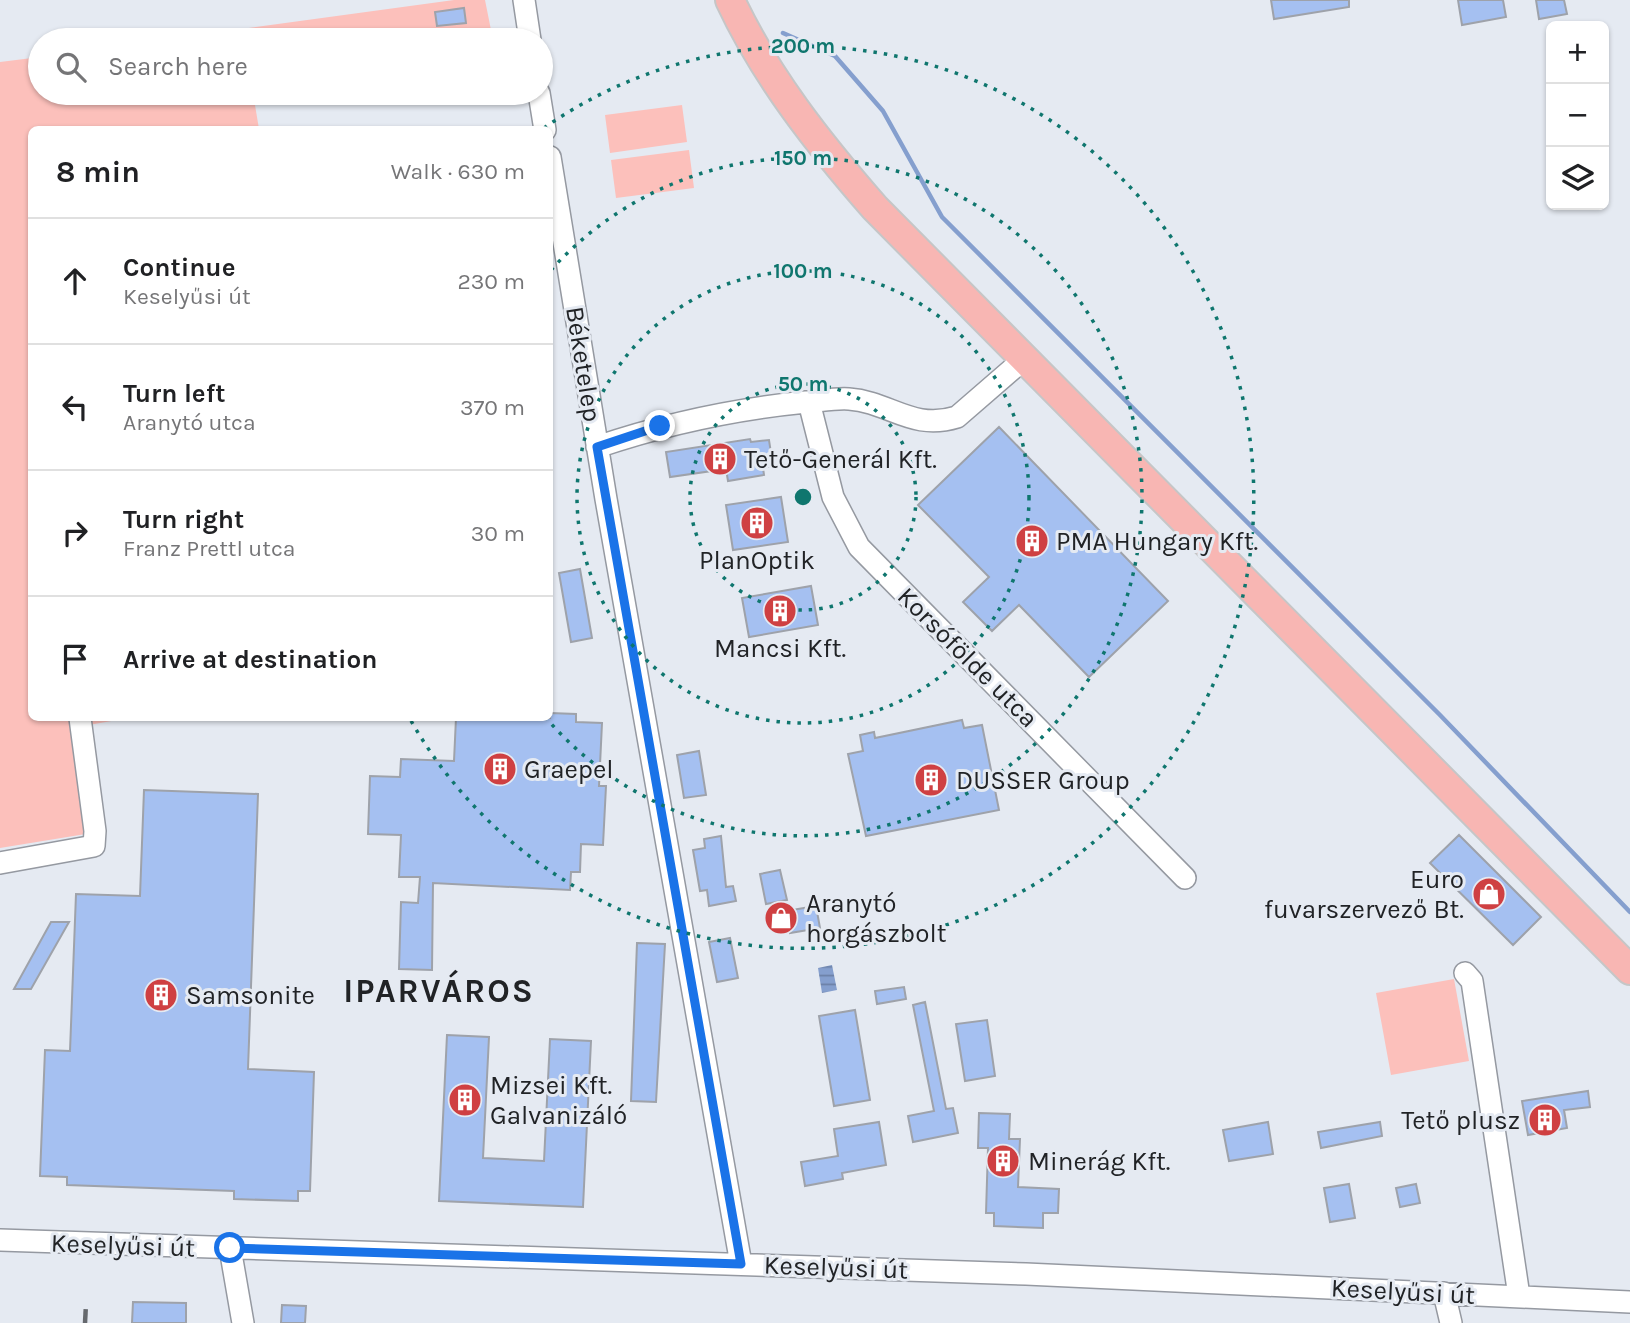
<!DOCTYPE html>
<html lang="en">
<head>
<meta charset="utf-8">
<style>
	body { margin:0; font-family:Karla,sans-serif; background:#f6f6f6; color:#202124 }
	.controls { position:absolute; right:21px; top:21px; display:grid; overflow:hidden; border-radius:10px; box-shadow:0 2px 5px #0004 }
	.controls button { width:63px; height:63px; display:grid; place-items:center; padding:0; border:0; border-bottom:2px solid #e0e0e0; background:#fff; color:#202124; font:35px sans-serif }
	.stop { position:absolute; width:21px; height:21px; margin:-16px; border:5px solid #1a73e8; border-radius:50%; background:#fff }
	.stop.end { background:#1a73e8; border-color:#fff; box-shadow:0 2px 7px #0008 }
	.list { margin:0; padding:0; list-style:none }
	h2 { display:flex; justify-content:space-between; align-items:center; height:91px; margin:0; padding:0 28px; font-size:30px }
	h2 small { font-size:23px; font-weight:400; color:#757577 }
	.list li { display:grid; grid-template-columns:46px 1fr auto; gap:21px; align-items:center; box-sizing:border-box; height:126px; padding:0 28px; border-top:2px solid #e0e0e0 }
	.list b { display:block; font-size:26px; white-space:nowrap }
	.list p { margin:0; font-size:23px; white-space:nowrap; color:#757577 }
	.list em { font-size:23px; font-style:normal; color:#757577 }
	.icon { flex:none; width:38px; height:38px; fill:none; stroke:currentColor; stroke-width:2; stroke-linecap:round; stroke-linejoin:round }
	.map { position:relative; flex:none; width:1630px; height:1323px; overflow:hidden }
	.search { position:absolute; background:#fff; box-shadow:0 2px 5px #0004; left:28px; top:28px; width:525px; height:77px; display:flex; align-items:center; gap:18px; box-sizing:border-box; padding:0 24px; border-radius:38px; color:#757577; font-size:26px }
	.panel { position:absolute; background:#fff; box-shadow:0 2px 5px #0004; left:28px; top:126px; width:525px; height:595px; border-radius:10px }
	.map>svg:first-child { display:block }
	.pitch { fill:#fcc0bb }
	.water { fill:url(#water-rules) }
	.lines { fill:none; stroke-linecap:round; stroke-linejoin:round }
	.stream { stroke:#859fce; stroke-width:4.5 }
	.building { fill:#a5c0f1; stroke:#9ea2aa; stroke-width:2 }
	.minor-casing { stroke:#9599a1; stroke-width:24 }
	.major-casing { stroke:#c5c6c7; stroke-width:32 }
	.minor { stroke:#fff; stroke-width:21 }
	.major { stroke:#f8b6b3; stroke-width:28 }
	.rail { stroke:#66696e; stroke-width:4.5; stroke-dasharray:14 7; stroke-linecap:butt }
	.route { stroke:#1a73e8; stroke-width:9 }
	.ring { fill:none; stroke:#0f766e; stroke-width:3.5; stroke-dasharray:3.5 7 }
	.labels { text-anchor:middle; stroke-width:6; stroke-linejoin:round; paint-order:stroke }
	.street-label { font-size:26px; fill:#212326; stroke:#e5eaf2 }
	.poi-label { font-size:26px; fill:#212326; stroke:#e5eaf2; text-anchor:start }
	.district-label { font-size:33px; font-weight:bold; letter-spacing:2px; fill:#212326; stroke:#e5eaf2 }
	.centre { fill:#0f766e; stroke:#e5eaf2; stroke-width:3.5 }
	.ring-label { font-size:21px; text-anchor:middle; font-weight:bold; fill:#0f766e; stroke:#e5eaf2; stroke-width:6; stroke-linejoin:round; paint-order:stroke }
</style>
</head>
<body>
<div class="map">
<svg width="1630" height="1323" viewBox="0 0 1630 1323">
	<defs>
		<pattern id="water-rules" width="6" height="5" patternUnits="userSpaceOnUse" patternTransform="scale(1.75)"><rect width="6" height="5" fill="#859fce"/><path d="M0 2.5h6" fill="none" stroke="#6c81a7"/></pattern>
	</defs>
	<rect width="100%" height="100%" fill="#e5eaf2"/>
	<path class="pitch" d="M454,0H485L493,40H161Z
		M40,57V93H253L259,129L32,130V718H128L89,725L104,831L0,848V62Z
		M682,105L687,142L610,153L605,115Z
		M689,150L694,188L616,198L611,160Z
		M1454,979L1469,1061L1391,1075L1376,993Z"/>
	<path class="water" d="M832,965L837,990L822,993L818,968Z"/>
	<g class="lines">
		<path class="stream" d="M783,33L835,56L883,111L942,217L1439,714L1630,912"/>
	</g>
	<path class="building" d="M1271,0H1349V7L1274,19Z
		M1458,0H1503L1506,17L1462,25Z
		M1536,0H1564L1567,14L1539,19Z
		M464,8L466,23L437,26L435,12Z
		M999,427L1168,601L1089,677L1019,605L992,631L963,602L989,577L918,505Z
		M750,439L751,442L769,440L773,466L763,468L764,475L728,481L726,469L670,477L666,452Z
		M781,497L788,542L733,550L726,505Z
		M580,569L592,638L571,642L559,573Z
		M811,586L818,625L749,637L742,598Z
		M550,713L576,714V722L602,723L599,786H606L603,845L581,844L580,872H571L570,890L433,883L432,970L399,969L401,902L418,903L420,877H399L401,835L368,834L370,776L400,777L401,759L454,761L456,718H550Z
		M962,720L964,728L982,725L999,810L866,836L848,754L863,751L860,735L874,732L875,738Z
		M699,751L706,795L684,798L677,755Z
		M144,790L258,794L248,1069L314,1072L310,1191H298V1201L234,1199V1191L67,1185V1177L40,1176L45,1050L70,1051L76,894L140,896Z
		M1459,835L1541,917L1513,945L1430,863Z
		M721,836L726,887L733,886L736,901L709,906L707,890L700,891L693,850L705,848L704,839Z
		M780,870L787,900L766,904L760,874Z
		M816,906L820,928L790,933L786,911Z
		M51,922H69L31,989H14Z
		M730,938L738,978L717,982L709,942Z
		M637,943L665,944L656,1102L631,1101Z
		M904,987L906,999L877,1004L875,991Z
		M925,1002L946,1109L953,1108L958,1133L913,1142L908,1116L934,1111L913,1005Z
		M855,1010L870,1100L834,1106L819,1016Z
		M987,1020L995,1076L965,1081L956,1024Z
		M447,1035L489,1037L483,1158L544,1161L550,1039L591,1041L583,1207L439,1201Z
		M1588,1091L1590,1107L1564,1110L1567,1128L1528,1135L1522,1101Z
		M979,1113L1010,1114L1009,1139H1020L1018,1187L1059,1189L1058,1213H1043V1228L994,1226V1213H986L988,1148H978Z
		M879,1122L886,1165L842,1173L843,1179L805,1186L801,1162L838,1156L834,1129Z
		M1268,1122L1273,1154L1229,1161L1223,1130Z
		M1380,1122L1382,1136L1321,1148L1318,1132Z
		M1349,1184L1355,1218L1330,1222L1324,1188Z
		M1416,1184L1420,1203L1400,1207L1396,1188Z
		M133,1302L186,1303V1323H132Z
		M282,1305L306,1306L305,1323H281Z"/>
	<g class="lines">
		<defs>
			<path id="minor" d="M524,0L530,40
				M539,93L545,130
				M550,157L606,499L741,1264
				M809,402L833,497L859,547L1185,878
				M597,447C665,424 735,409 806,402C820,401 835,398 849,399C890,402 912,431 957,417L1024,359
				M0,863L94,846L95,831L80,718
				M1465,973L1472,981L1519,1296
				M0,1240L1026,1274L1630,1302
				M230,1248L243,1323
				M1444,1293L1451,1323"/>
			<path id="major" d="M730,0C766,77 819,144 875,208L1630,970"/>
		</defs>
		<use href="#minor" class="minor-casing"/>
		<use href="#major" class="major-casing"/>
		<use href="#minor" class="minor"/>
		<use href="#major" class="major"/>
		<path class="rail" d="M85,1323L86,1304"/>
	</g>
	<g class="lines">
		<path class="route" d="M230,1248L741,1264L597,447L660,426"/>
	</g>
	<g class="ring">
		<circle cx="803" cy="497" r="113"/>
		<circle cx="803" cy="497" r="226"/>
		<path d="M551 270A339 339 0 1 1 547 719"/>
		<path d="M544 128A451 451 0 1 1 410 719"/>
	</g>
	<defs>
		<symbol id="building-disc" viewBox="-11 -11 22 22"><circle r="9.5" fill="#cf4042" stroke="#e5eaf2"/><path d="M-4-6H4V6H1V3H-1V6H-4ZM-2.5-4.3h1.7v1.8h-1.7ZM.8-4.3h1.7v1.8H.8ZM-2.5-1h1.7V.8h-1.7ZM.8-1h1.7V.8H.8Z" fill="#fff"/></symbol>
		<symbol id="shop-disc" viewBox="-11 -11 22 22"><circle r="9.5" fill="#cf4042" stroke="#e5eaf2"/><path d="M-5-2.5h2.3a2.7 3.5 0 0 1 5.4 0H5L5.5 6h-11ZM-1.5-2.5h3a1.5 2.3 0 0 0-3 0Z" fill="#fff"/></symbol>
	</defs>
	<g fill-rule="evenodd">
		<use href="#building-disc" x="701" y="440" width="38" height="38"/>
		<use href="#building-disc" x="738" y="504" width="38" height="38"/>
		<use href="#building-disc" x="1013" y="522" width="38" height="38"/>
		<use href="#building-disc" x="761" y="592" width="38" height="38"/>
		<use href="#building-disc" x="481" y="750" width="38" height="38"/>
		<use href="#building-disc" x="912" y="761" width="38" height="38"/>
		<use href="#shop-disc" x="1470" y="875" width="38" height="38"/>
		<use href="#shop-disc" x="762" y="899" width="38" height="38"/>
		<use href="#building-disc" x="142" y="976" width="38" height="38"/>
		<use href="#building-disc" x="446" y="1081" width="38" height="38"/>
		<use href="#building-disc" x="1526" y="1101" width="38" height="38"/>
		<use href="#building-disc" x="984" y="1142" width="38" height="38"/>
	</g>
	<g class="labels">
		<g class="street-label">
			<text transform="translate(584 364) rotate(81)" y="9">Béketelep</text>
			<text transform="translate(968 657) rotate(45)" y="9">Korsófölde utca</text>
			<text transform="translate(123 1245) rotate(2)" y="9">Keselyűsi út</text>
			<text transform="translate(836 1267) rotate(2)" y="9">Keselyűsi út</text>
			<text transform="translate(1403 1291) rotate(3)" y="9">Keselyűsi út</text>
		</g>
		<g class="poi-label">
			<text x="744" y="468">Tető-Generál Kft.</text>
			<text x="1056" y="550">PMA Hungary Kft.</text>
			<text x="757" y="569" text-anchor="middle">PlanOptik</text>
			<text x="780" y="657" text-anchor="middle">Mancsi Kft.</text>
			<text x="524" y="778">Graepel</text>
			<text x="956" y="789">DUSSER Group</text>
			<text x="1464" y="888" text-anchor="end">Euro<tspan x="1464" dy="30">fuvarszervező Bt.</tspan></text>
			<text x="806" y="912">Aranytó<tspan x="806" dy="30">horgászbolt</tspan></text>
			<text x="186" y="1004">Samsonite</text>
			<text x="490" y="1094">Mizsei Kft.<tspan x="490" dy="30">Galvanizáló</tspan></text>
			<text x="1520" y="1129" text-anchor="end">Tető plusz</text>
			<text x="1028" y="1170">Minerág Kft.</text>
		</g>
		<g class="district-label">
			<text x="439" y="1002">IPARVÁROS</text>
		</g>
	</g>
	<circle cx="803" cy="497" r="10" class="centre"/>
	<g class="ring-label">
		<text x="803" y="53">200 m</text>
		<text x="803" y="165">150 m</text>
		<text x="803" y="278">100 m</text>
		<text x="803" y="391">50 m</text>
	</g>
</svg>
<div class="controls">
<button>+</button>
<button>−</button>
<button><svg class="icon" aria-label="layers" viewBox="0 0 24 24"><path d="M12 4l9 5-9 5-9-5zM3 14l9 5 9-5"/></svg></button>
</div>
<div class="stop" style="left:230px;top:1248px"></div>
<div class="stop end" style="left:660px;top:426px"></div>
<div class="search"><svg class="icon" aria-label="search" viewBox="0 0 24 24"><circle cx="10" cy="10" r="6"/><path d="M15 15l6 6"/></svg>Search here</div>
<section class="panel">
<h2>8 min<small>Walk · 630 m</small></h2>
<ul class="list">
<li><svg class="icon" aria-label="ahead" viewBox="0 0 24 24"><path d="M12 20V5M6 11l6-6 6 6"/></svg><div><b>Continue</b><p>Keselyűsi út</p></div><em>230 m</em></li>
<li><svg class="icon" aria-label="left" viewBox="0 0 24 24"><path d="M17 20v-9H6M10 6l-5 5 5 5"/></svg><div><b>Turn left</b><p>Aranytó utca</p></div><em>370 m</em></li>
<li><svg class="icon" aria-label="right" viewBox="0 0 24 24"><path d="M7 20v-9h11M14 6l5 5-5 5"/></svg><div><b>Turn right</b><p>Franz Prettl utca</p></div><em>30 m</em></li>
<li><svg class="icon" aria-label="arrive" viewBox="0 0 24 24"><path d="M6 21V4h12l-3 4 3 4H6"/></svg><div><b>Arrive at destination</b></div></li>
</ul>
</section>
</div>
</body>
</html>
